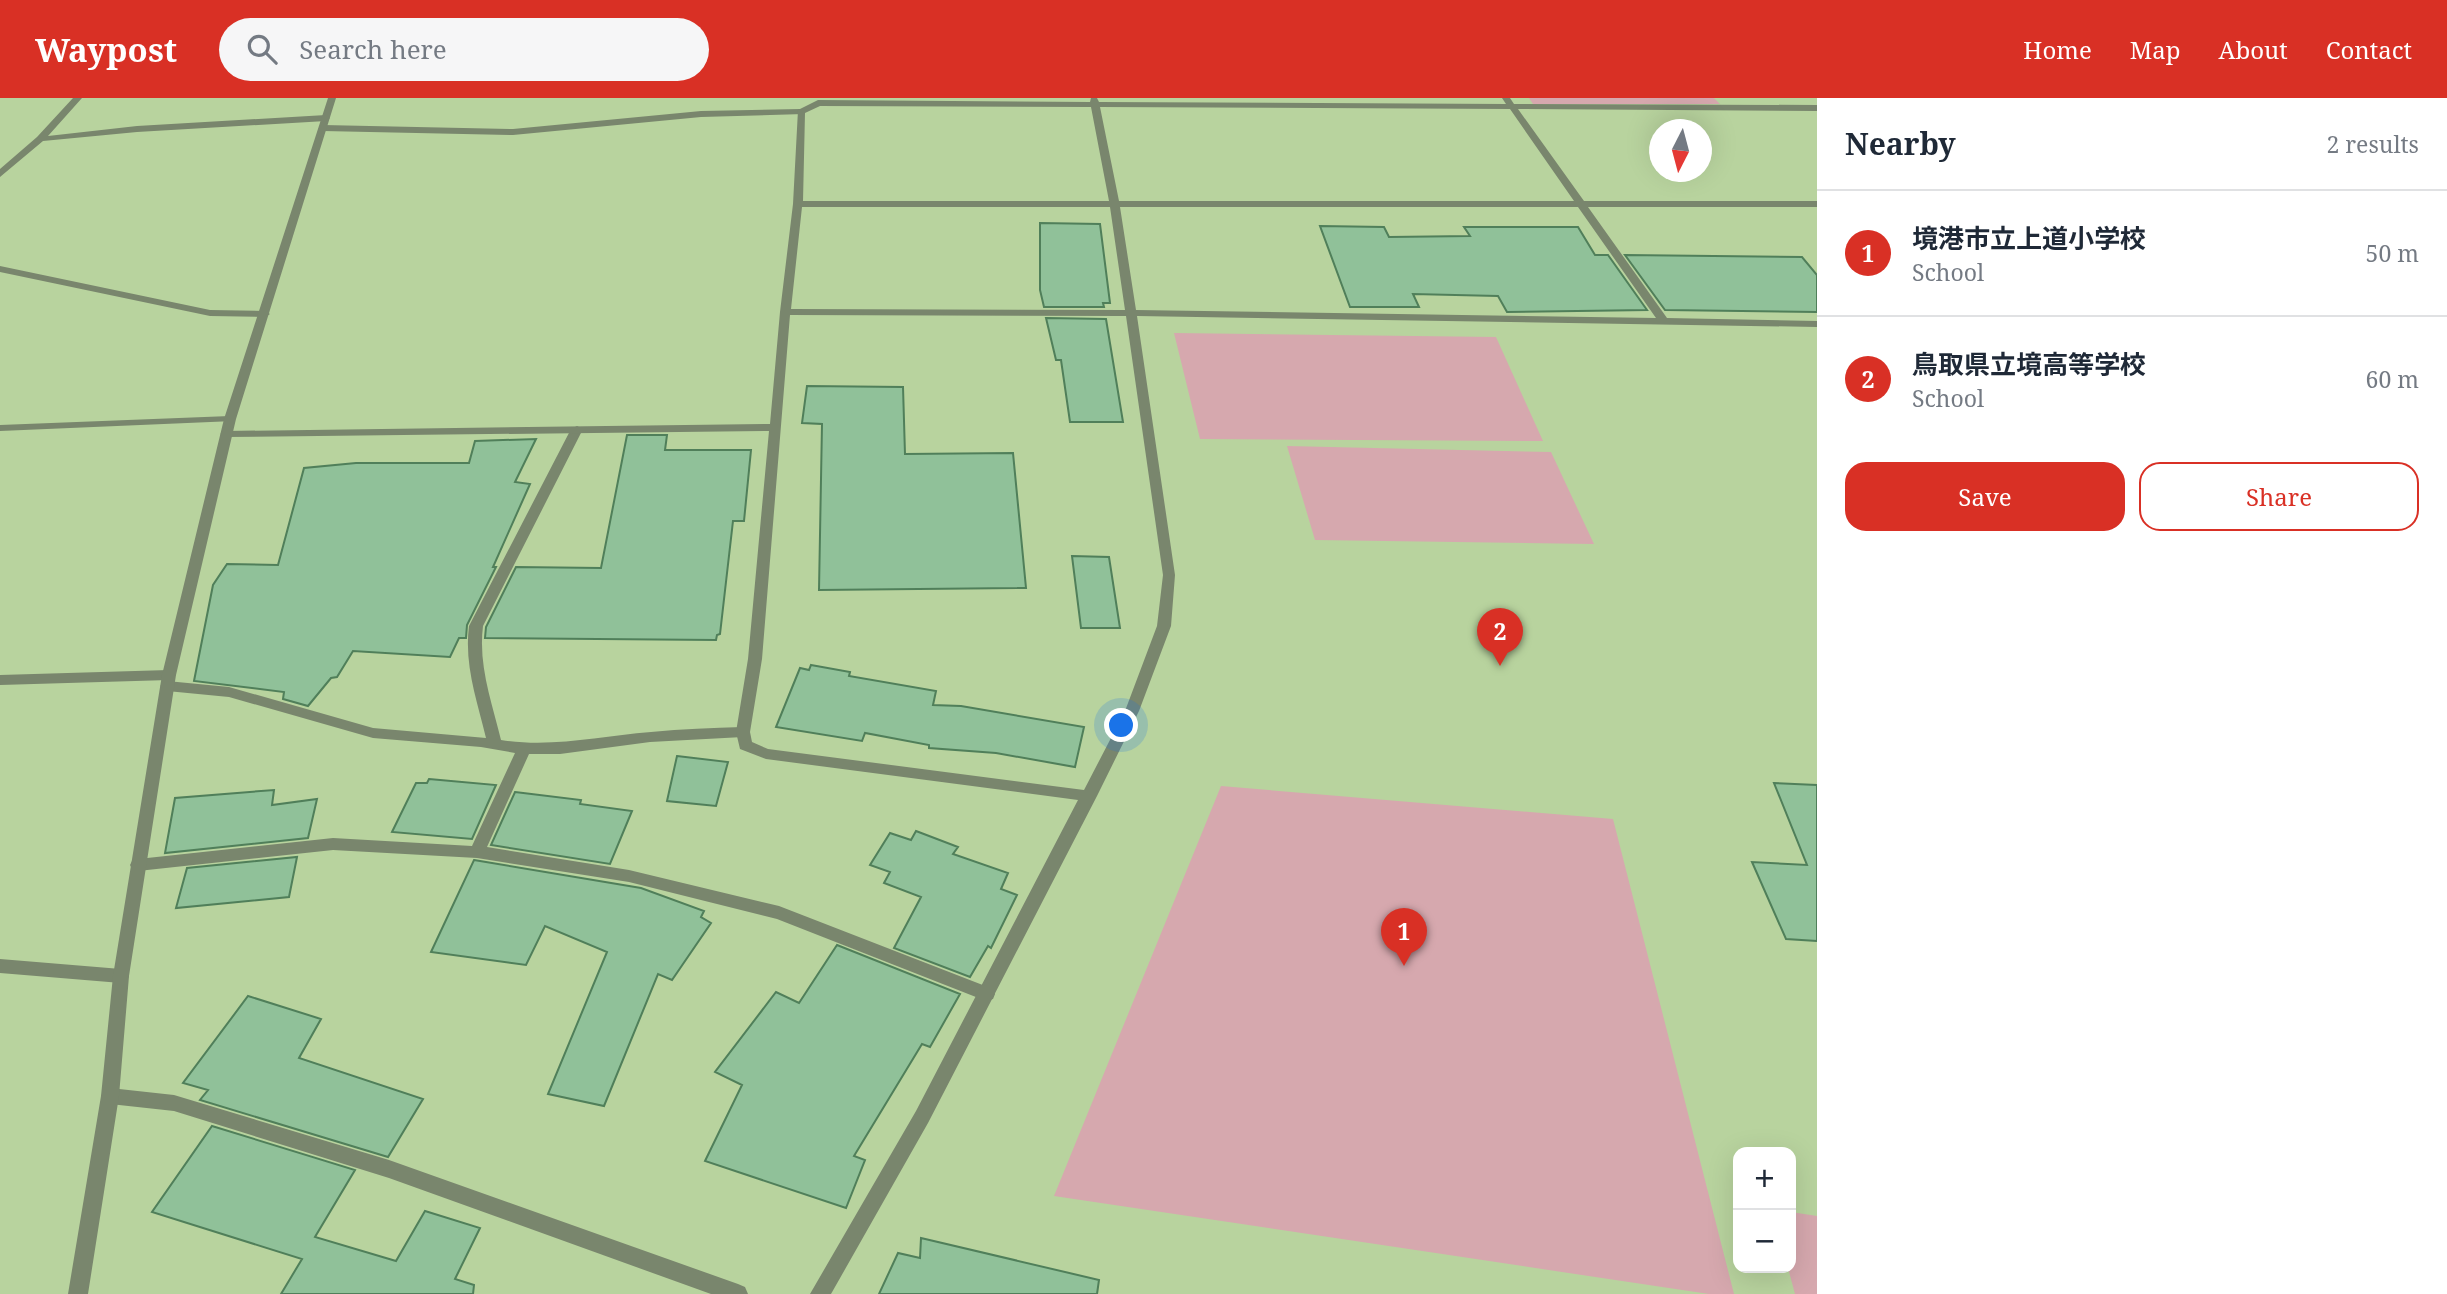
<!DOCTYPE html>
<html lang="en">
<head>
<meta charset="utf-8">
<style>
	body { margin:0; font-family:"Noto Serif","Noto Sans JP",serif; background:#f6f6f7; color:#1f2937 }
	.controls { position:absolute; right:21px; bottom:21px; display:grid; overflow:hidden; border-radius:14px; box-shadow:0 7px 28px #0002 }
	.controls button { width:63px; height:63px; display:grid; place-items:center; padding:0; border:0; border-bottom:2px solid #e0e1e3; background:#fff; color:#1f2937; font:35px sans-serif }
	.compass { position:absolute; left:1649px; top:21px; width:63px; height:63px; border-radius:50%; background:#fff; box-shadow:0 7px 28px #0002; rotate:186deg }
	.you { position:absolute; left:1122px; top:628px; width:24px; height:24px; margin:-18px; border:5px solid #fff; border-radius:50%; background:#1a73e8; box-shadow:0 0 0 10px #1a73e833 }
	.badge { display:grid; place-items:center; width:46px; height:46px; border-radius:50%; background:#d93025; color:#fff; font-size:23px; font-weight:700 }
	.pin { position:absolute; translate:-50% -58px; filter:drop-shadow(0 2px 4px #0008) }
	.pin::after { content:''; position:absolute; top:37px; width:24px; height:21px; background:inherit; clip-path:polygon(0 0,100% 0,50% 100%) }
	.list { margin:0; padding:0; list-style:none }
	h2 { display:flex; justify-content:space-between; align-items:center; height:91px; margin:0; padding:0 28px; font-size:30px }
	h2 small { font-size:23px; font-weight:400; color:#747a83 }
	.list li { display:grid; grid-template-columns:46px 1fr auto; gap:21px; align-items:center; box-sizing:border-box; height:126px; padding:0 28px; border-top:2px solid #e0e1e3 }
	.list b { display:block; font-size:26px; white-space:nowrap }
	.list p { margin:0; font-size:23px; white-space:nowrap; color:#747a83 }
	.list em { font-size:23px; font-style:normal; color:#747a83 }
	.actions { display:flex; gap:14px; padding:21px 28px }
	.actions a { flex:1; padding:16px 0; border:2px solid #d93025; border-radius:21px; text-align:center; font-size:24px; color:#d93025 }
	.actions .main { background:#d93025; color:#fff }
	.icon { flex:none; width:38px; height:38px; fill:none; stroke:currentColor; stroke-width:2; stroke-linecap:round; stroke-linejoin:round }
	.map { position:relative; flex:none; width:1817px; height:1196px; overflow:hidden }
	header { display:flex; align-items:center; gap:42px; box-sizing:border-box; height:98px; padding:0 35px; background:#d93025; color:#fff }
	header strong { font-size:33px }
	nav { display:flex; gap:38px; margin-inline-start:auto; font-size:24px }
	.search { width:490px; height:63px; background:#f6f6f7; display:flex; align-items:center; gap:18px; box-sizing:border-box; padding:0 24px; border-radius:38px; color:#747a83; font-size:26px }
	main { display:flex }
	aside { flex:1; background:#fff }
	.map>svg:first-child { display:block }
	.green { fill:#d6a8ae }
	.building { fill:#90c199; stroke:#507f5a; stroke-width:2 }
	.lines { fill:none; stroke-linecap:round; stroke-linejoin:round }
	.service { fill:#79866d; fill-rule:evenodd }
	.minor { fill:#79866d; fill-rule:evenodd }
	.tertiary { fill:#79866d; fill-rule:evenodd }
</style>
</head>
<body>
<header>
<strong>Waypost</strong>
<div class="search"><svg class="icon" aria-label="search" viewBox="0 0 24 24"><circle cx="10" cy="10" r="6"/><path d="M15 15l6 6"/></svg>Search here</div>
<nav><a>Home</a><a>Map</a><a>About</a><a>Contact</a></nav>
</header>
<main>
<div class="map">
<svg width="1817" height="1196" viewBox="0 0 1817 1196">
	<rect width="100%" height="100%" fill="#b8d39e"/>
	<path class="green" d="M1529,0H1714L1720,6H1533Z
		M1174,235L1496,239L1543,343L1200,341Z
		M1287,348L1551,354L1594,446L1315,442Z
		M1221,688L1613,721L1734,1196H1709L1054,1098Z
		M1791,1114L1817,1118V1196H1795L1788,1170H1791Z"/>
	<path class="building" d="M1040,125L1100,126L1110,205H1103L1104,209H1044L1040,192Z
		M1320,128L1384,129L1389,139L1470,138L1464,129H1578L1595,157H1608L1647,212L1507,214L1498,198L1413,196L1419,209H1350Z
		M1625,157L1802,159L1817,177V214L1665,212Z
		M1046,220L1106,221L1123,324H1070L1061,262H1056Z
		M807,288L903,289L905,356L1013,355L1026,490L819,492L822,326L802,325Z
		M627,337H667L665,352H751L744,423H733L720,536L717,537L716,542L485,540L486,529L516,469L601,470Z
		M536,341L515,384L530,386L493,469H496L467,527L466,540H459L450,559L353,553L337,579L331,580L308,608L283,601L284,594L194,583L213,487L227,466L278,467L304,370L356,365H469L475,343Z
		M1072,458L1109,459L1120,530H1081Z
		M811,567L850,574L849,578L936,593L933,607L961,608L1084,629L1075,669L996,655L929,650V647L865,635L862,643L776,629L800,570L809,572Z
		M677,658L728,664L716,708L667,703Z
		M429,681L496,687L472,741L392,734L416,685H427Z
		M1774,685L1817,687V843L1786,841L1752,764L1807,767Z
		M274,692L272,707L317,701L308,740L165,755L175,700Z
		M515,694L581,702L580,706L632,713L610,766L491,747Z
		M916,733L958,749L953,756L1008,775L1001,791L1017,797L991,850L988,848L970,879L894,850L921,799L884,785L890,774L870,767L890,735L911,742Z
		M297,759L289,799L176,810L187,770Z
		M474,762L641,790L704,813L701,819L711,825L672,882L658,876L604,1008L548,996L607,854L545,828L526,867L431,854Z
		M837,847L960,896L930,949L922,946L854,1058L865,1062L846,1110L705,1063L742,987L715,974L776,894L799,905Z
		M248,898L321,921L299,960L423,1001L388,1059L200,1002L208,992L183,985Z
		M212,1028L355,1072L315,1139L396,1163L425,1113L480,1130L455,1181L474,1187L473,1196H281L302,1161L152,1114Z
		M921,1140L1099,1182L1097,1196H879L898,1155L920,1160Z"/>
	<g class="lines">
		<path class="service" d="M73,0H82L48,38L137,28L326,17L330,20L326,23L137,34L43,43L0,79V71L37,39Z
			M801,11L804,12V16L701,19L513,37L323,33L319,30L323,27L513,31L701,13Z
			M0,168L210,212L265,213L270,216L265,219L210,218L0,174Z
			M577,328L583,331L483,528C478,568 492,604 501,642C553,650 600,638 651,634C682,631 712,630 743,629L750,634L743,639L650,644L560,656H529L487,749L629,772L779,808L993,891L995,896L993,901L987,903L981,901L777,821L629,784L477,760L333,752L138,773L132,771L130,767L132,763L138,761L333,740L472,748L515,655L481,649L373,640L229,599L167,593L160,588L167,583L229,589L373,630L486,640C477,602 464,567 469,528L571,331Z
			M169,572L176,577L169,582L0,587V577Z"/>
		<path class="minor" d="M1091,0H1097L1099,4L1506,6L1502,0H1510L1514,6L1817,7V13L1518,11L1584,103H1817V109H1588L1667,220L1817,223V229L1137,218L1175,477L1171,528L1139,613L1097,698L928,1025L831,1196H810L916,1013L1078,702L766,661L740,651L736,634L748,561L769,333L226,339L220,336L226,333L770,326L780,214L793,106L798,12L818,2L1090,4ZM820,8L1091,9L1109,103H803L805,15ZM1100,9L1510,11L1574,103H1119ZM802,109H1110L1125,212L791,211ZM1120,109H1578L1656,220L1136,212ZM790,217L1126,218L1163,477L1157,528L1125,613L1084,692L768,651L752,644L750,634L762,561Z
			M230,318L234,319V323L0,333V327Z
			M0,861L121,871L127,873L129,878L127,883L121,885L0,875Z
			M110,990L174,997L389,1062L738,1186L745,1189L748,1196H711L389,1080L174,1013L110,1006L104,1004L101,998L104,992Z"/>
		<path class="tertiary" d="M328,0H336L236,321L176,577L129,878L119,998L88,1196H68L101,998L113,878L162,577L224,321Z"/>
	</g>
</svg>
<div class="controls">
<button>+</button>
<button>−</button>
</div>
<svg class="compass" viewBox="-18 -18 36 36"><path d="M0-13l5 13h-10z" fill="#e53935"/><path d="M0 13l5-13h-10z" fill="#747a83"/></svg>
<div class="you"></div>
<div class="pin badge" style="left:1404px;top:868px">1</div>
<div class="pin badge" style="left:1500px;top:568px">2</div>
</div>
<aside>
<h2>Nearby<small>2 results</small></h2>
<ul class="list">
<li><span class="badge">1</span><div><b>境港市立上道小学校</b><p>School</p></div><em>50 m</em></li>
<li><span class="badge">2</span><div><b>鳥取県立境高等学校</b><p>School</p></div><em>60 m</em></li>
</ul>
<div class="actions"><a class="main">Save</a><a>Share</a></div>
</aside>
</main>
</body>
</html>
